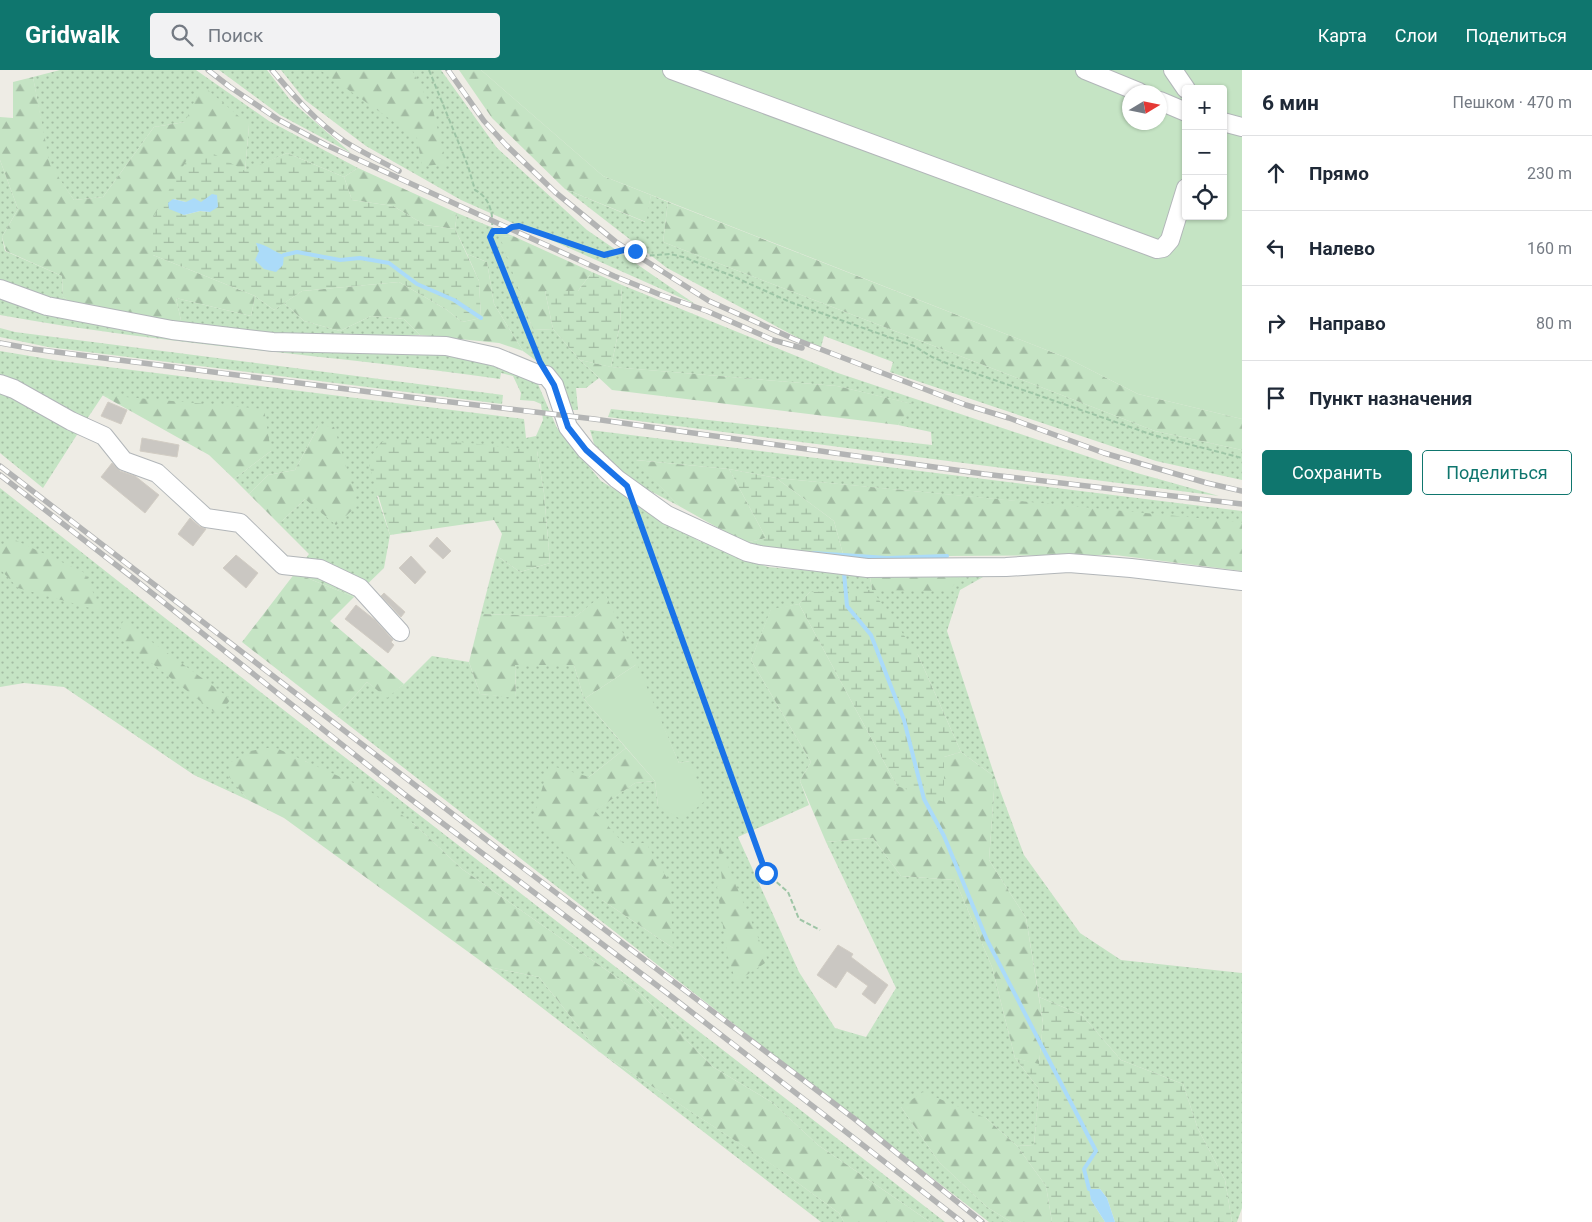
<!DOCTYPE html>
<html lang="ru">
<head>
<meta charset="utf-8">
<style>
	body { margin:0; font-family:Roboto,sans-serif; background:#f2f2f3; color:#1f2937 }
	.controls { position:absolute; right:15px; top:15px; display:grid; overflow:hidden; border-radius:5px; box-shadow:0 1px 4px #0004 }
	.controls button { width:45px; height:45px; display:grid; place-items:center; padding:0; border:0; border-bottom:1px solid #e0e1e3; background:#fff; color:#1f2937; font:25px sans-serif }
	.compass { position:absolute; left:1122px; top:15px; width:45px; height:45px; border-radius:50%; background:#fff; box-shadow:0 1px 4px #0004; rotate:80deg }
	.stop { position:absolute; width:15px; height:15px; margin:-11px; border:4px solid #1a73e8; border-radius:50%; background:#fff }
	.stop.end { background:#1a73e8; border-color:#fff; box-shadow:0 1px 5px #0008 }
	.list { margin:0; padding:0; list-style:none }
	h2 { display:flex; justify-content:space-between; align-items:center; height:65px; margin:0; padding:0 20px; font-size:21px }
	h2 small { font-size:16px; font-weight:400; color:#747a83 }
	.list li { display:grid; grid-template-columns:32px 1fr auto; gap:15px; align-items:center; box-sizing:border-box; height:75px; padding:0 20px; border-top:1px solid #e0e1e3 }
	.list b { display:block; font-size:19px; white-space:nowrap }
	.list em { font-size:16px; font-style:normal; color:#747a83 }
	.actions { display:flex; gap:10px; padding:15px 20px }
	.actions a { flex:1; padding:11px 0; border:1px solid #0f766e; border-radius:5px; text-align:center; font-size:18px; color:#0f766e }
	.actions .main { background:#0f766e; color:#fff }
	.icon { flex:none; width:28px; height:28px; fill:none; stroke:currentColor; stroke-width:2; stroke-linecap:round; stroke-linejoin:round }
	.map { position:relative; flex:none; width:1242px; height:1152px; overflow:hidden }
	header { display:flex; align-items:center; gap:30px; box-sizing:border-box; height:70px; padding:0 25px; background:#0f766e; color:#fff }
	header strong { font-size:24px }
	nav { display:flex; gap:28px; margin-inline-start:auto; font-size:18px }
	.search { width:350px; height:45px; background:#f2f2f3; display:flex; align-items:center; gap:12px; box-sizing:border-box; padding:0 18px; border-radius:5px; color:#747a83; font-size:19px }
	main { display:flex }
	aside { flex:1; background:#fff }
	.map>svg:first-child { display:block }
	.grass { fill:url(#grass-dots) }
	.forest { fill:url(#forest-firs) }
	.wetland { fill:url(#wetland-marsh); fill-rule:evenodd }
	.garden { fill:#c5e4c4; fill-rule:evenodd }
	.water { fill:#abdbf9 }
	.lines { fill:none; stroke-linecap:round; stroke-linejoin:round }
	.stream { stroke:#abdbf9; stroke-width:4 }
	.building { fill:#cac7c2; stroke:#d2cdc4 }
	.minor-casing { stroke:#b2b6b9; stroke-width:20 }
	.path { stroke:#9ec5a6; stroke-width:2; stroke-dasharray:5 2.5; stroke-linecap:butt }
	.minor { stroke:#fff; stroke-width:18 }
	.rail-casing { stroke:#b3b4b4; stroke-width:5.5 }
	.rail { stroke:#fff; stroke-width:4; stroke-dasharray:11; stroke-linecap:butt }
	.route { stroke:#1a73e8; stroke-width:6 }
</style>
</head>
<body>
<header>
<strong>Gridwalk</strong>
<div class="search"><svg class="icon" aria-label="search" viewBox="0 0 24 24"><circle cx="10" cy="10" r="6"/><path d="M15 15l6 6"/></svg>Поиск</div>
<nav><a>Карта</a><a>Слои</a><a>Поделиться</a></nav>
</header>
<main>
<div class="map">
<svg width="1242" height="1152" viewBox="0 0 1242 1152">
	<defs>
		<pattern id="grass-dots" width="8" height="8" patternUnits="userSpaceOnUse" patternTransform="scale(1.25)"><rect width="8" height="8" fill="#c5e4c4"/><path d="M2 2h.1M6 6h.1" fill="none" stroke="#a3bca3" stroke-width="1.8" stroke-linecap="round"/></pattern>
		<pattern id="forest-firs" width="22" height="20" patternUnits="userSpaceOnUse" patternTransform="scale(1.25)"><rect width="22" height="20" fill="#c5e4c4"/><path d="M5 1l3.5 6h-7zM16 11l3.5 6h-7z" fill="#a3bca3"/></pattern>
		<pattern id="wetland-marsh" width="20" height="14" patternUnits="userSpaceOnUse" patternTransform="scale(1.25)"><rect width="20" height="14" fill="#c5e4c4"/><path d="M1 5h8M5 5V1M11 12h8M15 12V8" fill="none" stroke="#a3bca3"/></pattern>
	</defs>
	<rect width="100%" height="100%" fill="#eeece5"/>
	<path class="grass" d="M60,0H196L269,51L358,98L344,107L287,83L245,102L249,55L185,52L154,57L103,127L74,130L49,95L33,7Z
		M219,0H267L291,31L351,83L280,45Z
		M281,0H441L497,78L587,160L695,234L461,130L366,76L305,30Z
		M0,90L18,139L2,167L5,181L62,206L63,227L75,235L39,228L0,213Z
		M565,119L645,152L651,125L668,132L663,172L1155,361L1242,380V410L1156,391L890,302L893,292L824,266L821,277L800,269L667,198Z
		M457,143L513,166L501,167L533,260L553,259L580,290L599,308L586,318H576L578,340H568L549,300L523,281L494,234L487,192L467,184L455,159Z
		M622,215L838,303L1137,403L1219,426L608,347L611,339L932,375L931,362L898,355L912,334L837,316L611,297L620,254Z
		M255,226L274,240L284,233L304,251L340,261L371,246L404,249L420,265L264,266L182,255L176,228L251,246Z
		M0,227L26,237L144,264L280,279L431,281L497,292L537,312L557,358L601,411L699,471L768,497L870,506L872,520L963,503L992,502L960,520L947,561L995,707L1024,785L1080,863L1121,890L1242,903V1138L1237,1152H1232L1225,1110L1198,1059L1183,1014L1121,990L1082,945L1039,927L1026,848L989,790L995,707L961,682L918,585L810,522L799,534L771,540L751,590L811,692L800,711L809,735L738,767L799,902L835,958L866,967L896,918L826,772L873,768L901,806L955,810L992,897L1015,988L1039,1019L1034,1075L1017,1076L986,1048L901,1037L939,1092L987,1137L1011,1152H989L337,646L367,612L387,627L404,614L432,586L469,592L480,624L516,627L515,595H574L584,629L626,678L589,707L602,830L673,878L623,774L594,741L635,713L655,711L658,736L690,691L679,693L605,524L575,547L481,544L496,485L520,502L550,493L544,423L537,381L377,426L390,465L384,498L354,527L295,503L309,484L279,454L305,429L319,355L295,400L268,405L249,424L234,409L271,381L103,325L87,349L23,315L0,307V281L60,291L524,349L526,368L536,366L543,350L541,334L534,331L520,330L521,323L513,306L501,303L500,309C333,285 165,275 0,245Z
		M0,258L15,262L503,325L502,334L48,277L0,267Z
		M0,322L80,360L43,418L0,383Z
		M590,360L1242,441V453L776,408L729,399L636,390L679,436L631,411L595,377Z
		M0,418L165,548L945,1152H930L818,1075L773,1033L713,997L642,925L462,799L414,754L305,691L230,707L248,730L194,705L64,617L24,613L0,617Z
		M489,897L539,907L598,981L776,1097L839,1143L844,1152H821Z"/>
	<path class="forest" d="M320,0H412L433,40L446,94L422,96L417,68Z
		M459,0H481L603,106L651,125L646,152L565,119L492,48Z
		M33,7L50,95L74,130L103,127L154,57L185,52L202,15L249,55L245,102L214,85L153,147V185L255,226L251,246L176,228L182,255L75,235L63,227L62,206L6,181L2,167L18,139L0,90V47L13,48V12Z
		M358,98L457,143L455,159L425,155L393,136L352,130L344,107Z
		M668,132L1067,288L1138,324L1242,349V380L1155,361L663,172Z
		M513,166L592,202L578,221H545L553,259L533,260L500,167Z
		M467,184L487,192L494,234L523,281L499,273L420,265L404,249L371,246L340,261L304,251L284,233L302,221L399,212L447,240L462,252L481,248L479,211Z
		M580,290L612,297L837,316L913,334L898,355L612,320Z
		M102,325L264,339L271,381L234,409L209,385Z
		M319,355L334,357L358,435L336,455L305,429L279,454L249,424L268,405L295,400Z
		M635,390L729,399L766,468L745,473L679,436Z
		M776,408L1240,452L1242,453V501L1115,485L947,486L887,488L843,484L834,451Z
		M13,469L85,503L101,541L18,518L0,499V476Z
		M295,503L354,527L330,551L404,614L387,628L367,612L337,646L242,572Z
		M963,503L949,521L872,520L870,506Z
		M605,523L637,594L584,629L574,595H515L516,628L480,624L469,592L481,544L575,547Z
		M799,534L897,716L944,687L961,682L995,707L989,790L1026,848L1043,953L1039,995L1015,988L992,897L955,810L901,806L873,768L826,772L800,711L811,692L751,590L771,539Z
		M123,551L231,629L218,645L117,566Z
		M274,677L367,719L414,754L462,799L642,925L713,997L773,1033L818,1075L930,1152H844L839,1143L780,1100L598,981L539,907L489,897L284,748L248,730L229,707L231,692L250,681Z
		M626,678L655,711L635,713L595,741L623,773H646L670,813L673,878L602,830L534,746L549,695L589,707Z
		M718,772L768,891L736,912L727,883L717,817L722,810Z
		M923,1022L986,1048L1017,1076L1046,1116L1052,1152H1011L987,1137L939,1092L901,1037Z"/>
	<path class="wetland" d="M287,83L344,107L352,130L393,136L425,155L455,159L479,211L481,248L462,252L447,240L399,212L302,221L274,240L255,226L153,185V147L188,88L214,84L245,101ZM173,129L186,132H201L210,142L200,141L184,145Z
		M592,202L622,215L620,254L611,297L580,290L553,259L545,221H578Z
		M426,368L537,381L544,423L550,493L520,502L496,485L502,464L494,450L390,465L368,391L381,372Z
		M729,399L776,408L834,451L843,484L798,482L745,473L766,468Z
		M872,520L918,585L961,682L944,687V732L897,716L799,534L810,522Z
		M1039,927L1082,945L1121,990L1183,1014L1198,1059L1225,1110L1232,1152H1115L1107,1128L1100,1119H1090L1091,1130L1105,1152H1052L1046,1116L1017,1076L1034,1075L1039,1019L1015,988L1039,994L1043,953Z"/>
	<path class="garden" d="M481,0H1242V349L1138,324L1067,288L603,106ZM1186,19H1223V146H1186ZM1130,22H1160V52H1130Z
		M637,594L679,693L690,691L705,731L682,750L658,736L655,711L584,629Z"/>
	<path class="water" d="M212,124L217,125L218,137L210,142L200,141L184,145L169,139L168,133L173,129L186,132L194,128L201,132Z
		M256,173C266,174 274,182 284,185L283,195L276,202L264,199L255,190L259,181Z
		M1089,1119H1100L1107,1128L1115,1152H1105L1091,1130Z"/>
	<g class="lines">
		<path class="stream" d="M284,185L297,182L340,190L360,188L389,193L417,214L454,230L481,248
			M813,483L887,488L947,486
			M844,503L847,536L871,565L904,650L924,729L944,766L987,870L1096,1081L1084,1099L1089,1119"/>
	</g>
	<path class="building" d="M108,332L127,340L121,354L101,346Z
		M142,368L179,375L177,387L140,381Z
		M112,393L120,401L135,406L159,425L145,443L101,407Z
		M190,448L199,456L206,459L193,476L178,464Z
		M437,467L451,481L443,489L429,476Z
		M236,485L258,503L246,518L223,498Z
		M411,486L426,502L415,514L399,498Z
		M384,523L405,542L401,547L381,526Z
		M356,535L375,550L393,570L391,572L394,575L388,583L345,549Z
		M838,875L853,884L851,887L888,915L875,934L862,924L868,916L847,901L836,918L817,905Z"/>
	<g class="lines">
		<defs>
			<path id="minor" d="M672,0L1157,179L1163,178L1170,170L1186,118
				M1085,0L1139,22
				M1173,0L1186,19
				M1160,31L1186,42
				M1223,52L1242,57
				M0,219L47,236L172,260L273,272L446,276L496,287L540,305H546L554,315L568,357L586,380L617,409L667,445L747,482L760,485L867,498L1006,497L1069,493L1131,498L1242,511
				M0,314L14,319L71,351L104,366L124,391L157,403L206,448L240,453L283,495L320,499L360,518L400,562"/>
		</defs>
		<use href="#minor" class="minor-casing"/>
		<path class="path" d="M429,0L468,96L475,120C493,129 494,150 491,167L539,289
			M493,161H506L512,157L519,156L604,185L628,179L643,186L670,184L683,187L730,205L790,232L914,276L932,287L951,295L1153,365L1242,388
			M637,442L766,803L788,822L799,849L820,860"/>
		<use href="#minor" class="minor"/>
		<defs>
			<path id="rail" d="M208,0L230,17L279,50L326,75L614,206L661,225L707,241L773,270L802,278
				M272,0C294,26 315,51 344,71C361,82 381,91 399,101
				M448,0L484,51L506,75L555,122L616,172L709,231L794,269L966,335L1009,348L1104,383L1207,413L1242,421
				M0,273L33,279L417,328L594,349L984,404L1242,434
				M0,396L493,775L856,1050L982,1152
				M0,405L133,508L404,724L667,923L962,1152"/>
		</defs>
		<use href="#rail" class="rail-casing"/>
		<use href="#rail" class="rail"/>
	</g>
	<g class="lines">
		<path class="route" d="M635,181L628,179L604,185L519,156L512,157L506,161H493L490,167L540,292L554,315L568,357L586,380L627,416L766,803"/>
	</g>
</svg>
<div class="controls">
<button>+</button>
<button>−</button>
<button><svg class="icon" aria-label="locate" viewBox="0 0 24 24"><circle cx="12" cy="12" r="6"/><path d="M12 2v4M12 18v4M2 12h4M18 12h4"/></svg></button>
</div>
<svg class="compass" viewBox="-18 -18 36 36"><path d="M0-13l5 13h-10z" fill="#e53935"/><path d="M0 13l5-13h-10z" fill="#747a83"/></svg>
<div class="stop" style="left:766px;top:803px"></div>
<div class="stop end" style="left:635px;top:181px"></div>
</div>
<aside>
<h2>6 мин<small>Пешком · 470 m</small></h2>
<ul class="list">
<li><svg class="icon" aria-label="ahead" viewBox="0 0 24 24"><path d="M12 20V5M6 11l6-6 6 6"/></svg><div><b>Прямо</b></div><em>230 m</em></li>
<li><svg class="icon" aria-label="left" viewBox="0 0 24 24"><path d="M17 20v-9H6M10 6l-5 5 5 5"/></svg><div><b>Налево</b></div><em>160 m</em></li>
<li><svg class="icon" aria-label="right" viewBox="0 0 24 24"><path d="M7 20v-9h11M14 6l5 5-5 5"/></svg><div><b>Направо</b></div><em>80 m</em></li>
<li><svg class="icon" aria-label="arrive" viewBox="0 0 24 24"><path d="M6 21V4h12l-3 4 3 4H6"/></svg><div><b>Пункт назначения</b></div></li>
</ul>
<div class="actions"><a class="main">Сохранить</a><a>Поделиться</a></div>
</aside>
</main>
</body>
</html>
